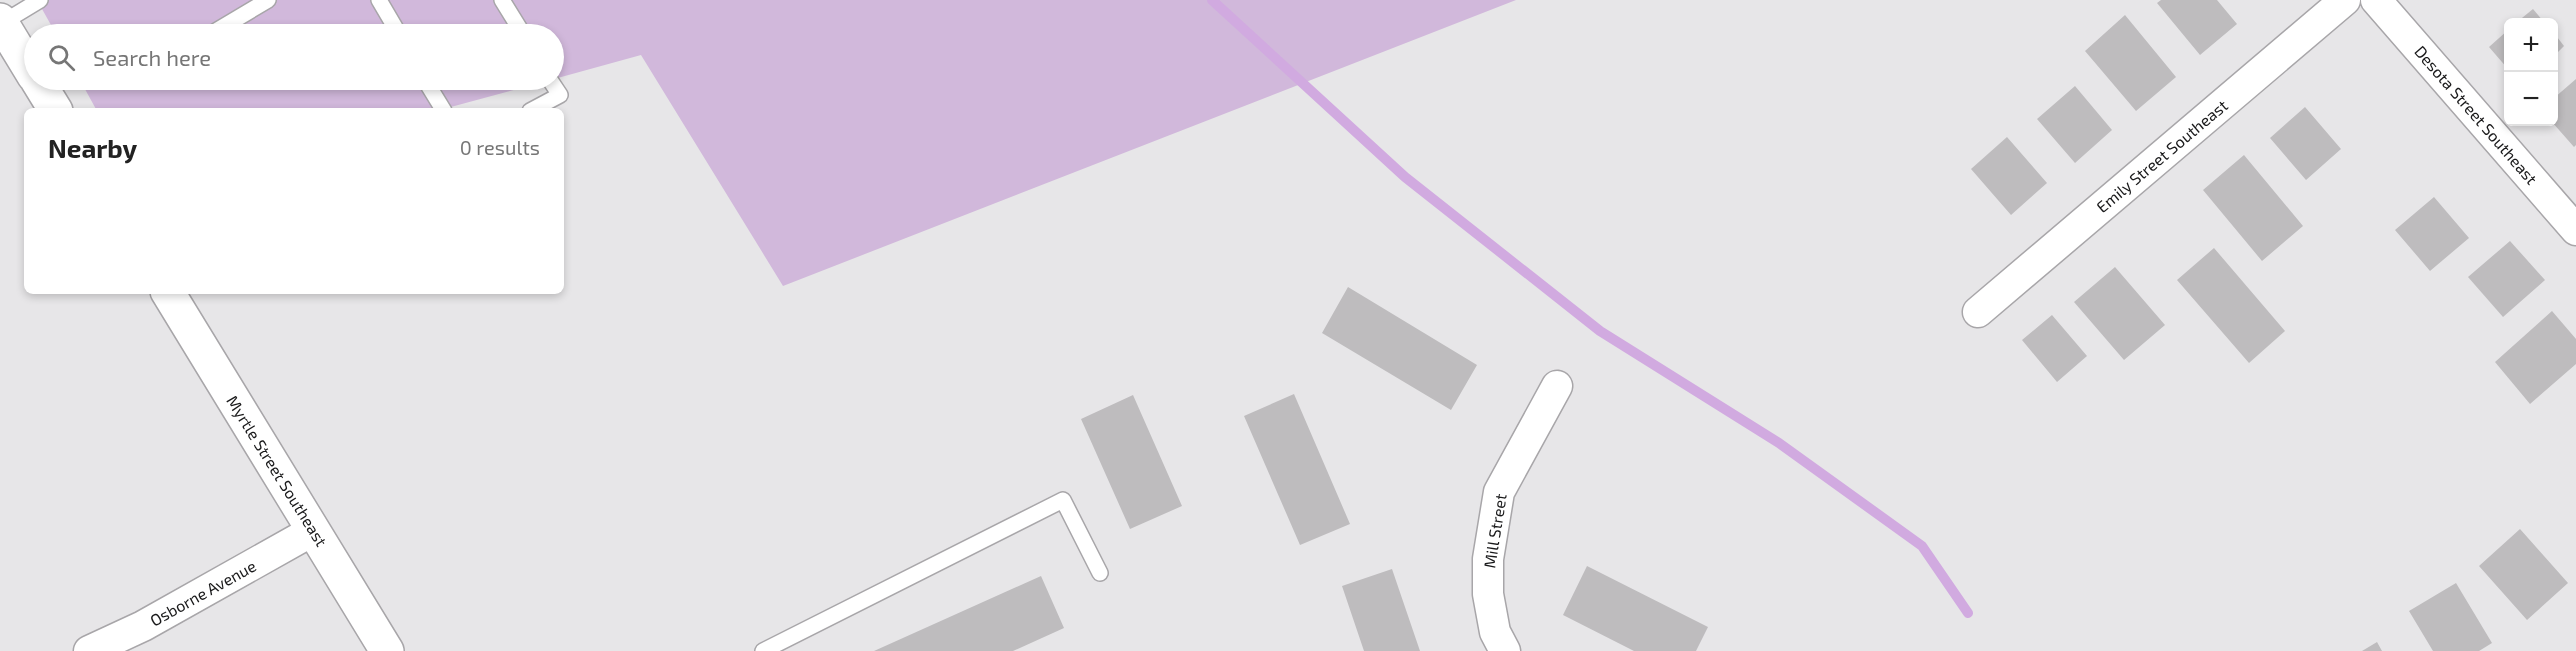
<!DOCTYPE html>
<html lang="en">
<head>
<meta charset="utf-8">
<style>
	body { margin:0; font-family:"Exo 2",sans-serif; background:#f6f6f6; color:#222 }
	.controls { position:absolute; right:18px; top:18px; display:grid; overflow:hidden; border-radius:9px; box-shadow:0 3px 9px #0003 }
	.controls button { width:54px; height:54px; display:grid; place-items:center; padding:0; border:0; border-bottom:2px solid #e0e0e0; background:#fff; color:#222; font:30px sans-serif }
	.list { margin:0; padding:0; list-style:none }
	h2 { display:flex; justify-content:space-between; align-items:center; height:78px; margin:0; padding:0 24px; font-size:26px }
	h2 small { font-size:20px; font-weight:400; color:#767676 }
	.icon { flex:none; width:33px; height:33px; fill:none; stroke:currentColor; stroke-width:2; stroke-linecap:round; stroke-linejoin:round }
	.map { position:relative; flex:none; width:2576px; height:651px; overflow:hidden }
	.search { position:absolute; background:#fff; box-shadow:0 3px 9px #0003; left:24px; top:24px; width:540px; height:66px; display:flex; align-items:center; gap:15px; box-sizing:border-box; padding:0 21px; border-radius:33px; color:#767676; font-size:22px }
	.panel { position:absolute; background:#fff; box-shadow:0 3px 9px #0003; left:24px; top:108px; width:540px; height:186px; border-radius:9px }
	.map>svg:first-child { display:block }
	.green { fill:#d1b8db }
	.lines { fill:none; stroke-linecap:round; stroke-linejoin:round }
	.stream { stroke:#d1aae0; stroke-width:10 }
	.building { fill:#bebcbe }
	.service-casing { stroke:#a8a6a9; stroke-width:18 }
	.minor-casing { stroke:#a8a6a9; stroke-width:33 }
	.tertiary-casing { stroke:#a8a6a9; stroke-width:36 }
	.service { stroke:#fff; stroke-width:15 }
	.minor { stroke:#fff; stroke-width:30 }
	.tertiary { stroke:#fff; stroke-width:33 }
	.labels { text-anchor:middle; stroke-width:6; stroke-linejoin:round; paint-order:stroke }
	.street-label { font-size:16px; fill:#19191a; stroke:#fff }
</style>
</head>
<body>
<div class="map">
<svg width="2576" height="651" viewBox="0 0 2576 651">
	<rect width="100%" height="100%" fill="#e7e6e8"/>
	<path class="green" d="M37,0H1516L783,286L641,55L554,79V34H56Z
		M80,80H551L436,111H97Z"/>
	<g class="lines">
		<path class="stream" d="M1212,0L1405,177L1600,331L1779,443L1922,546L1968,613"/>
	</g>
	<path class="building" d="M2161,0H2217L2237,24L2200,55L2157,3Z
		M2533,9L2544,22H2517Z
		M2125,15L2176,77L2136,111L2085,51Z
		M2508,30V69L2489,47Z
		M2554,33L2564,46L2554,56Z
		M2576,79V145L2574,147L2552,122L2554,98Z
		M2075,86L2112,130L2075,163L2037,119Z
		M2305,107L2341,149L2306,180L2270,138Z
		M2007,137L2047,183L2011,215L1971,169Z
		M2244,155L2303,226L2262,261L2203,190Z
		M2434,197L2469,238L2430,271L2395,230Z
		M2510,241L2545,280L2503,317L2468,277Z
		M2214,248L2285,331L2249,363L2177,280Z
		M2115,267L2165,325L2124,360L2074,302Z
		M1348,287L1477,365L1451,410L1322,333Z
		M2552,311L2576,339V364L2530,404L2495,362Z
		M2052,315L2087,356L2057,382L2022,340Z
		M1294,394L1350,524L1300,545L1244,416Z
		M1133,395L1182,506L1130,529L1081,419Z
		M2520,529L2568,583L2527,620L2479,566Z
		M1587,566L1708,627L1696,651H1634L1563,615Z
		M1392,569L1420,651H1364L1342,586Z
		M1041,576L1064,628L1013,651H874Z
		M2456,583L2492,643L2479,651H2433L2409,611Z
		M2377,642L2382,651H2362Z"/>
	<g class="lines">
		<defs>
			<path id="service" d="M379,0L399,34
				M502,0L523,34
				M2,23L40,0
				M211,34L268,0
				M425,80L444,111
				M530,111L560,95L550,80
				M763,651L1063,500L1100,573"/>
			<path id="minor" d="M2376,0L2576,230
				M1978,312L2345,0
				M89,651L143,626L314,530
				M1505,651L1495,632L1488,594V559L1499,492L1557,386"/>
			<path id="tertiary" d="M0,20L34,76
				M37,80L56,111
				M167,291L387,651"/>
		</defs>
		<use href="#service" class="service-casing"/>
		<use href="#minor" class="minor-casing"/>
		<use href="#tertiary" class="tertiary-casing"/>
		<use href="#service" class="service"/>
		<use href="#minor" class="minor"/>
		<use href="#tertiary" class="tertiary"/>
	</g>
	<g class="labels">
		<g class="street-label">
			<text transform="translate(2476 115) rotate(49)" y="6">Desota Street Southeast</text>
			<text transform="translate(2162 156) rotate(-40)" y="6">Emily Street Southeast</text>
			<text transform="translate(277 471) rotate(58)" y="6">Myrtle Street Southeast</text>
			<text transform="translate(1495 531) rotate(-81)" y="6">Mill Street</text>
			<text transform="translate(203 593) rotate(-29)" y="6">Osborne Avenue</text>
		</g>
	</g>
</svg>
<div class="controls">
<button>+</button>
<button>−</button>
</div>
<div class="search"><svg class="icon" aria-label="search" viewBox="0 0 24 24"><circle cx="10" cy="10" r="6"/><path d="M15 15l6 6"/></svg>Search here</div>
<section class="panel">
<h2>Nearby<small>0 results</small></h2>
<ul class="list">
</ul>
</section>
</div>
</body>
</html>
